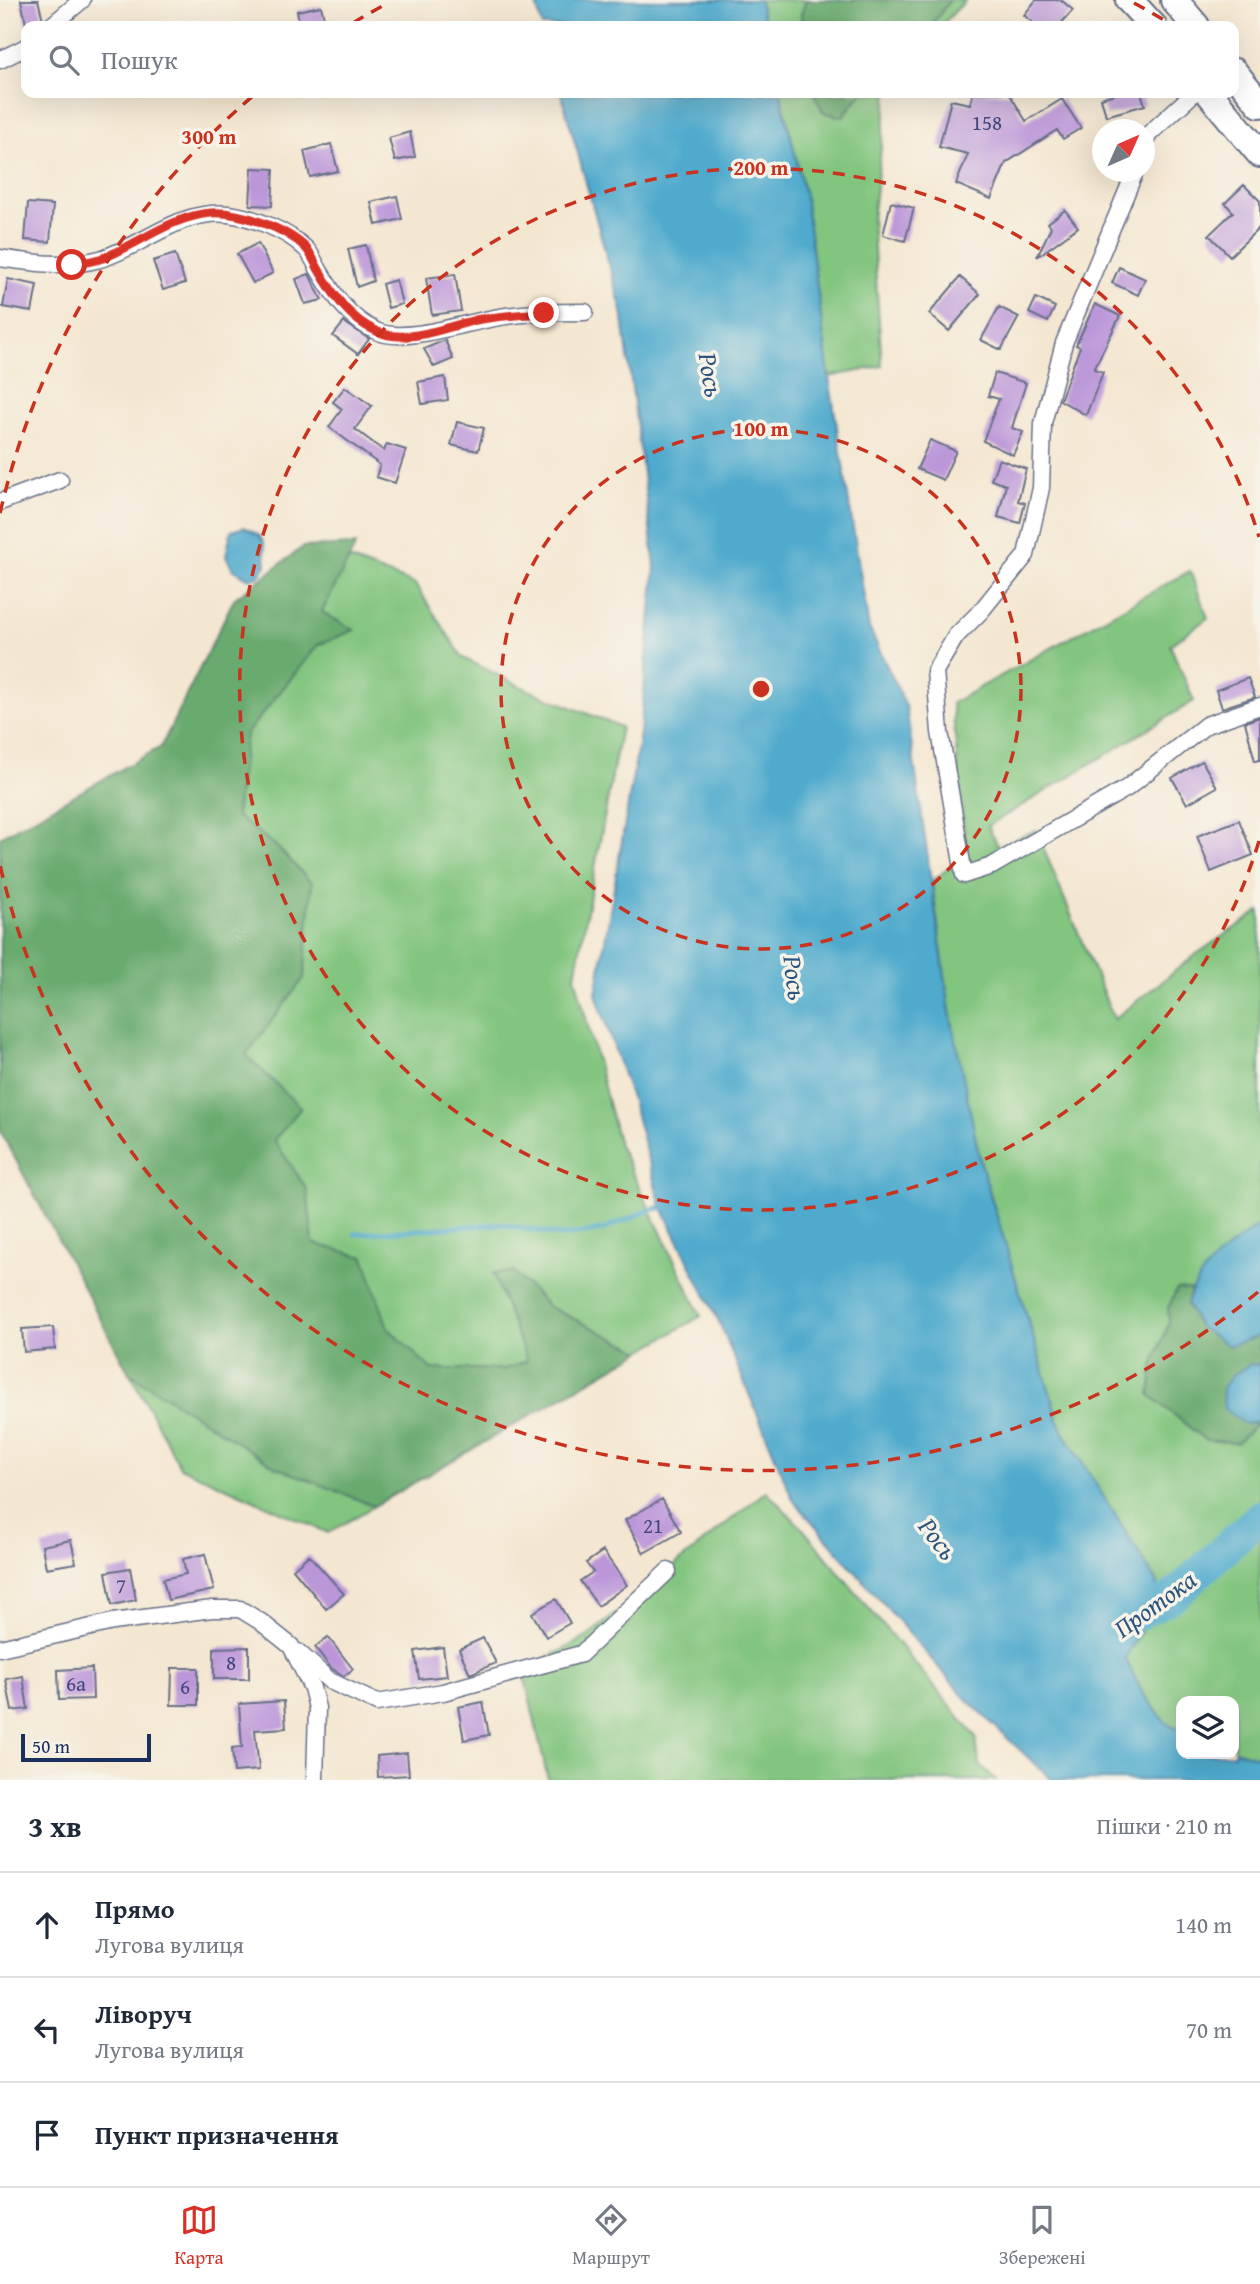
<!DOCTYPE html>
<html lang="uk">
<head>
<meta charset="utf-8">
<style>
	body { margin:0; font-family:"Gentium Book Plus",serif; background:#f6f6f7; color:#1f2937 }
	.controls { position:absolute; right:21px; bottom:21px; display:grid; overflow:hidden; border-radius:14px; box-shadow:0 7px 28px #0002 }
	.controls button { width:63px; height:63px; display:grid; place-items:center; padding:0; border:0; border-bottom:2px solid #e0e1e3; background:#fff; color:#1f2937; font:35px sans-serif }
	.compass { position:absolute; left:1092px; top:119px; width:63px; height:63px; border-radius:50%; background:#fff; box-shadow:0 7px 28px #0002; rotate:45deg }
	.scale { position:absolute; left:21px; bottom:18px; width:130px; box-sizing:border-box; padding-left:7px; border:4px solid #1b2f5e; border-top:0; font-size:19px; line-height:24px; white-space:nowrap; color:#1b2f5e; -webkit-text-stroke:5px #f7f3e8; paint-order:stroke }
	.stop { position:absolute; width:21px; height:21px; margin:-16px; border:5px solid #d93025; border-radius:50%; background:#fff }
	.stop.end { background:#d93025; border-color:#fff; box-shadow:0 2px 7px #0008 }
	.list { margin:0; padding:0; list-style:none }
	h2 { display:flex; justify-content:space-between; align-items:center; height:91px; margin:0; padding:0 28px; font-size:30px }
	h2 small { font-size:23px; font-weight:400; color:#747a83 }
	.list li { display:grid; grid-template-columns:46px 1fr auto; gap:21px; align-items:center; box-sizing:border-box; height:105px; padding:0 28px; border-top:2px solid #e0e1e3 }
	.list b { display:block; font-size:26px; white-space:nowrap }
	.list p { margin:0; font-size:23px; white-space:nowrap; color:#747a83 }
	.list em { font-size:23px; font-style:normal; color:#747a83 }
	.icon { flex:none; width:38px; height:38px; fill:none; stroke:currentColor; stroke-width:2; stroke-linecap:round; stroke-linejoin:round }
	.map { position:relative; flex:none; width:1260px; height:1780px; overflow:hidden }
	.search { position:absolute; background:#fff; box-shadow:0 7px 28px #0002; left:21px; right:21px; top:21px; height:77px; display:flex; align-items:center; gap:18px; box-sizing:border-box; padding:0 24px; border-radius:14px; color:#747a83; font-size:26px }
	.sheet { height:406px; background:#fff }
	nav { display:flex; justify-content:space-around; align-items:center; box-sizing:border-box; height:98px; border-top:2px solid #e0e1e3; background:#fff; font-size:19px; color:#747a83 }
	nav a { display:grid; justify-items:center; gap:4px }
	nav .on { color:#d93025 }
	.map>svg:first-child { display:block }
	.green { fill:#82c57f; stroke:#4e7a6e; stroke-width:2 }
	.forest { fill:#69aa6e; stroke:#426c66; stroke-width:2 }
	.water { fill:#50aacd; stroke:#366c96; stroke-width:2 }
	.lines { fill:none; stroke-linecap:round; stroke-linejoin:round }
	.stream { stroke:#50aacd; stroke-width:5 }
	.river { stroke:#50aacd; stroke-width:32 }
	.building { fill:#bb96d9 }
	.street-casing { stroke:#676f87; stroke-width:19 }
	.primary-casing { stroke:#676f87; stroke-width:30 }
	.street { stroke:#fff; stroke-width:16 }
	.primary { stroke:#fff; stroke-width:26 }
	.route { stroke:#d93025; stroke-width:9 }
	.ring { fill:none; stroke:#c8321e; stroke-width:3.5; stroke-dasharray:12 9 }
	.labels { text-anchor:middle; stroke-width:7; stroke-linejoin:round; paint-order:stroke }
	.number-label { font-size:21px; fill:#43497d }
	.water-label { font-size:26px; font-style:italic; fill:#2b547f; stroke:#f7f3e8 }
	.centre { fill:#c8321e; stroke:#f7f3e8; stroke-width:3.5 }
	.ring-label { font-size:21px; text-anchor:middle; font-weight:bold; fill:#c8321e; stroke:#f7f3e8; stroke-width:7; stroke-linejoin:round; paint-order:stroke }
</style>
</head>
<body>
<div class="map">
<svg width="1260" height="1780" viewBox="0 0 1260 1780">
	<rect width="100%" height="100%" fill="#f7f3e8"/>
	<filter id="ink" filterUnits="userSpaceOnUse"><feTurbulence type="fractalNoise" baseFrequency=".0143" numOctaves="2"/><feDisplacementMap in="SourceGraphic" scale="14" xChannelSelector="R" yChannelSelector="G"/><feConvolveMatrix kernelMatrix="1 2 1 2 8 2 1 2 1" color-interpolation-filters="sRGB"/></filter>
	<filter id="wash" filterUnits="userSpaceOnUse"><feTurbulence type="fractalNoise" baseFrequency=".00686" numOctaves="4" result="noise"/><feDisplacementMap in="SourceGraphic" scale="28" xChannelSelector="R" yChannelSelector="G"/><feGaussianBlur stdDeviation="1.57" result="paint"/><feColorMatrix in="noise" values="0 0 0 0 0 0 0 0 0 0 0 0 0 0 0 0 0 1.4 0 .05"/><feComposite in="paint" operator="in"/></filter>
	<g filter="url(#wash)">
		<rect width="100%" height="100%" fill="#f4e7d2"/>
		<path class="green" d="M759,0H966L941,26H765Z
			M781,93H888L872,219L882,366L829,377L805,196Z
			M351,560L415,584L463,658L526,689L621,727L575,976L619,1145L701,1316L328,1533L180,1467L0,1130V837L161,747L234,600Z
			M1190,571L1208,618L1170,645L1194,701L988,826L998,847L1036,830L1114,1019L1198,953L1260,911V1758L1234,1750V1701H1181V1729L1166,1723L1142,1692L1125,1658L1148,1619L1157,1583L1060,1426L980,1160L950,1012L932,881L966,855L952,703Z
			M766,1491L803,1529L976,1737L979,1764L996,1780H548L523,1670L587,1637Z"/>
		<path class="forest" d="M806,0H950L931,26H801V14Z
			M814,93H862L842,117L823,112Z
			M356,545L322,612L354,630L318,645L246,734L236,816L275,845L312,883L304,978L246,1055L301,1108L274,1140L307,1189L313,1243L364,1257L388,1328L431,1369H505L527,1361L493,1273L514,1272L549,1307L641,1351L374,1506L276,1467L129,1373L0,1130V837L161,747L234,599L303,547Z
			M1177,1289L1191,1290L1187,1304L1199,1327L1229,1346L1260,1336V1365L1250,1364L1233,1375L1244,1424L1257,1423L1237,1443L1205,1440L1150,1395L1154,1361L1169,1323L1168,1308Z"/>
		<path class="water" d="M535,0H759L765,26H542Z
			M561,93H780L805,196L829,377L869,628L906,706L950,1012L980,1160L1060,1426L1157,1583L1148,1619L1125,1658L1142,1692L1166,1723L1181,1729V1754H1234V1750L1260,1758V1780H1052L967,1700L793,1500L720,1324L661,1206L632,1101L596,994L640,734L655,567L622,311Z
			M244,527L259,535L264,543L266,565L260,575L249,579L233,569L226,556L231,531Z
			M1260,1224V1336L1229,1346L1199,1327L1187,1304C1198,1267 1230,1246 1260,1224Z
			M1250,1364L1260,1365V1421L1244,1424L1224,1408L1222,1388L1233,1375Z"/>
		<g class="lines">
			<path class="stream" d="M355,1234L501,1224L564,1236L602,1230L650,1210L667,1206"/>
			<path class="river" d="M1116,1628L1119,1624L1175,1595L1260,1516"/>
		</g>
		<g id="blocks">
			<path class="building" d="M21,0H38L43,20L26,24Z
				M1036,0H1061L1073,10L1059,26H1037L1024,15Z
				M321,6L326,26H300L297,11Z
				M973,93H1009L1026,121L1062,99L1081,128L1063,139L1057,130L1006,163L991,199L956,184L968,154L939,147L951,100L970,104Z
				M1118,93H1141L1145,105L1106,116L1101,98Z
				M410,132L415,157L395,161L389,138Z
				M331,144L338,171L310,177L304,151Z
				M252,168L274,169L272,206L250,205Z
				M1244,185L1260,201V227L1230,256L1209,235L1233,212L1225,203Z
				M397,196L402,219L376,225L371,202Z
				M891,202L914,208L905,241L883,235Z
				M28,203L53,205L50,242L25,240Z
				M1065,210L1078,227L1037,257L1051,227L1048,223Z
				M258,243L273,273L253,283L237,254Z
				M366,245L373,281L357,287L348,249Z
				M175,254L185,283L163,290L153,261Z
				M1119,267L1145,279L1138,295L1112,283Z
				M309,274L322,300L305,304L296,279Z
				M455,274L461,311L432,315L426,278Z
				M960,277L980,294L949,331L929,314Z
				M8,279L37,285L32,312L3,307Z
				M396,280L402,304L388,308L382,284Z
				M1036,298L1055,307L1048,322L1029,313Z
				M1095,304L1120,316L1094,369L1103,372L1086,415L1060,400L1080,347L1076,345Z
				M999,307L1019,317L1001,350L981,340Z
				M344,322L369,339L358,354L333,336Z
				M445,340L453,359L434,367L424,349Z
				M995,373L1026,383L1012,428L1023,432L1013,455L983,441L999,399L988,396Z
				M445,377L448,400L422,404L418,382Z
				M345,387L372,406L355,429L384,451L387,444L406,450L395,483L376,477L380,465L329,427L342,409L333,402Z
				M457,422L484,428L478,451L451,445Z
				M930,440L956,451L943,480L917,469Z
				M999,459L1026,469L1018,501L1025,503L1020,523L998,517L1006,485L991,480Z
				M1248,678L1255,697L1222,708L1216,690Z
				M1260,717V760L1255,761L1245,722Z
				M1202,761L1217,787L1187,804L1172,778Z
				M1239,820L1253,855L1211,872L1197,836Z
				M53,1327L55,1349L24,1352L22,1329Z
				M662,1499L681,1532L644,1553L625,1520Z
				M71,1540L76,1563L46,1568L42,1546Z
				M603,1551L627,1585L598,1606L580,1581L593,1572L586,1563Z
				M205,1554L214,1590L168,1600L163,1579L186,1574L183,1559Z
				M309,1555L344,1594L326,1609L293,1569Z
				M130,1568L136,1600L112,1605L106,1572Z
				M556,1599L570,1623L546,1637L532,1613Z
				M328,1637L353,1669L344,1676L331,1668L315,1647Z
				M483,1638L496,1663L470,1674L459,1649Z
				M249,1647V1679H214V1648Z
				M443,1647L447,1676L419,1679L415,1651Z
				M92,1668L93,1699L59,1700L58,1670Z
				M172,1668H198V1705H171Z
				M23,1676L28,1709L12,1711L6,1679Z
				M284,1701L286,1728L255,1730L259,1770L234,1772L232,1748L242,1747L239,1704Z
				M483,1702L489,1735L464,1740L458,1707Z
				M407,1753L409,1775L378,1777L377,1756Z"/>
		</g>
	</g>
	<g filter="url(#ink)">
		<use href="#blocks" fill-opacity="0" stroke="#676f87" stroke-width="2"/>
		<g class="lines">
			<defs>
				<path id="street" d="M51,26L82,0
					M0,60L26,47
					M1144,145L1149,134L1194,93
					M1135,172L1064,343L1043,423L1041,488L1026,555L981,611L956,636L935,671L940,732L964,875L992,866L1127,788L1206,725L1260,706
					M0,258C34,263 66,268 100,259C144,246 179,209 228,214C253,217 286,230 305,248C311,253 315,263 319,270C333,294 349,319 376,331C405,345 472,320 506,316C532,312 559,312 585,312
					M0,502L60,480
					M0,1648L113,1622L212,1609H240L261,1622L291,1646L312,1688L317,1708L315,1780
					M298,1652L330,1681L377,1703L443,1692L581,1654L668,1571"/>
				<path id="primary" d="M1129,0L1153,26
					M1174,0L1196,26
					M1234,72L1260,104
					M1209,93L1260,154"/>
			</defs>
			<use href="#street" class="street-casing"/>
			<use href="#primary" class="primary-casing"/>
			<use href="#street" class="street"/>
			<use href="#primary" class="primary"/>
		</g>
	</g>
	<g class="lines" filter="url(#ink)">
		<path class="route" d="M72,265C82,263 93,261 103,258C139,244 172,216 211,213C239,211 285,228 305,247C311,253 315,263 319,270C333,294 349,319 376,331C408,346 449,325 481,319C502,316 523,314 544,313"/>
	</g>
	<g class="ring">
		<circle cx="761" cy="689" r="260"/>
		<path d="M1259 841A521 521 0 1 1 1259 537"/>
		<path d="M1258 1292A781 781 0 0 1 0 865M0 513A781 781 0 0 1 254 95M353 23A781 781 0 0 1 388 3M1134 3A781 781 0 0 1 1169 23"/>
	</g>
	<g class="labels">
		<g class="number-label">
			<text x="987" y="130">158</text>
			<text x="653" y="1533">21</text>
			<text x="121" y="1593">7</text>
			<text x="231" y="1670">8</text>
			<text x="76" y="1691">6а</text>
			<text x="185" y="1694">6</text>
		</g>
		<g class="water-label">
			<text transform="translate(711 375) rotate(81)" y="9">Рось</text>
			<text transform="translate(795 978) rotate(83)" y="9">Рось</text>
			<text transform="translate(938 1539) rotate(53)" y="9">Рось</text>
			<text transform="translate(1155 1604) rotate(-36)" y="9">Протока</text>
		</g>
	</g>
	<circle cx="761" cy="689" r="10" class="centre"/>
	<g class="ring-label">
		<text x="209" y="144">300 m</text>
		<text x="761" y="175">200 m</text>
		<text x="761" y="436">100 m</text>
	</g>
</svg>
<div class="controls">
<button><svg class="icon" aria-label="layers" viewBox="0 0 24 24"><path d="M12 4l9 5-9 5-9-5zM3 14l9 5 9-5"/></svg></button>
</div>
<svg class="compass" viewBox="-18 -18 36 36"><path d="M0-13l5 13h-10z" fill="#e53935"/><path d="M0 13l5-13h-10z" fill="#747a83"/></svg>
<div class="scale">50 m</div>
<div class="stop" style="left:72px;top:265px"></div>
<div class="stop end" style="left:544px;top:313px"></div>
<div class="search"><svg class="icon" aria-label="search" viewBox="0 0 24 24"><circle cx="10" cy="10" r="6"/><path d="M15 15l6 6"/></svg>Пошук</div>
</div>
<section class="sheet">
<h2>3 хв<small>Пішки · 210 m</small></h2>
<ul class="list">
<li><svg class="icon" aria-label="ahead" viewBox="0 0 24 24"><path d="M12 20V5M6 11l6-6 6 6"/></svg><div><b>Прямо</b><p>Лугова вулиця</p></div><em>140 m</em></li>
<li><svg class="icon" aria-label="left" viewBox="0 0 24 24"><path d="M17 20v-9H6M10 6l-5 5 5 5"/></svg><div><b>Ліворуч</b><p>Лугова вулиця</p></div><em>70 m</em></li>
<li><svg class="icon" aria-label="arrive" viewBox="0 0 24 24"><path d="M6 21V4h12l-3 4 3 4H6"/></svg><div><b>Пункт призначення</b></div></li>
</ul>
</section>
<nav>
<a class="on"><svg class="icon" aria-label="map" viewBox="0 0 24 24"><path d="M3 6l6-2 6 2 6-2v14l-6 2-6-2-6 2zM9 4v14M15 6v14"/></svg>Карта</a>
<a><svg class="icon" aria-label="directions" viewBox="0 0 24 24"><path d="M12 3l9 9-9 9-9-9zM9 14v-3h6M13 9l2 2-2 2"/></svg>Маршрут</a>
<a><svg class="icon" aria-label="saved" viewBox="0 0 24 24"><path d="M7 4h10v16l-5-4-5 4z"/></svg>Збережені</a>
</nav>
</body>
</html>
